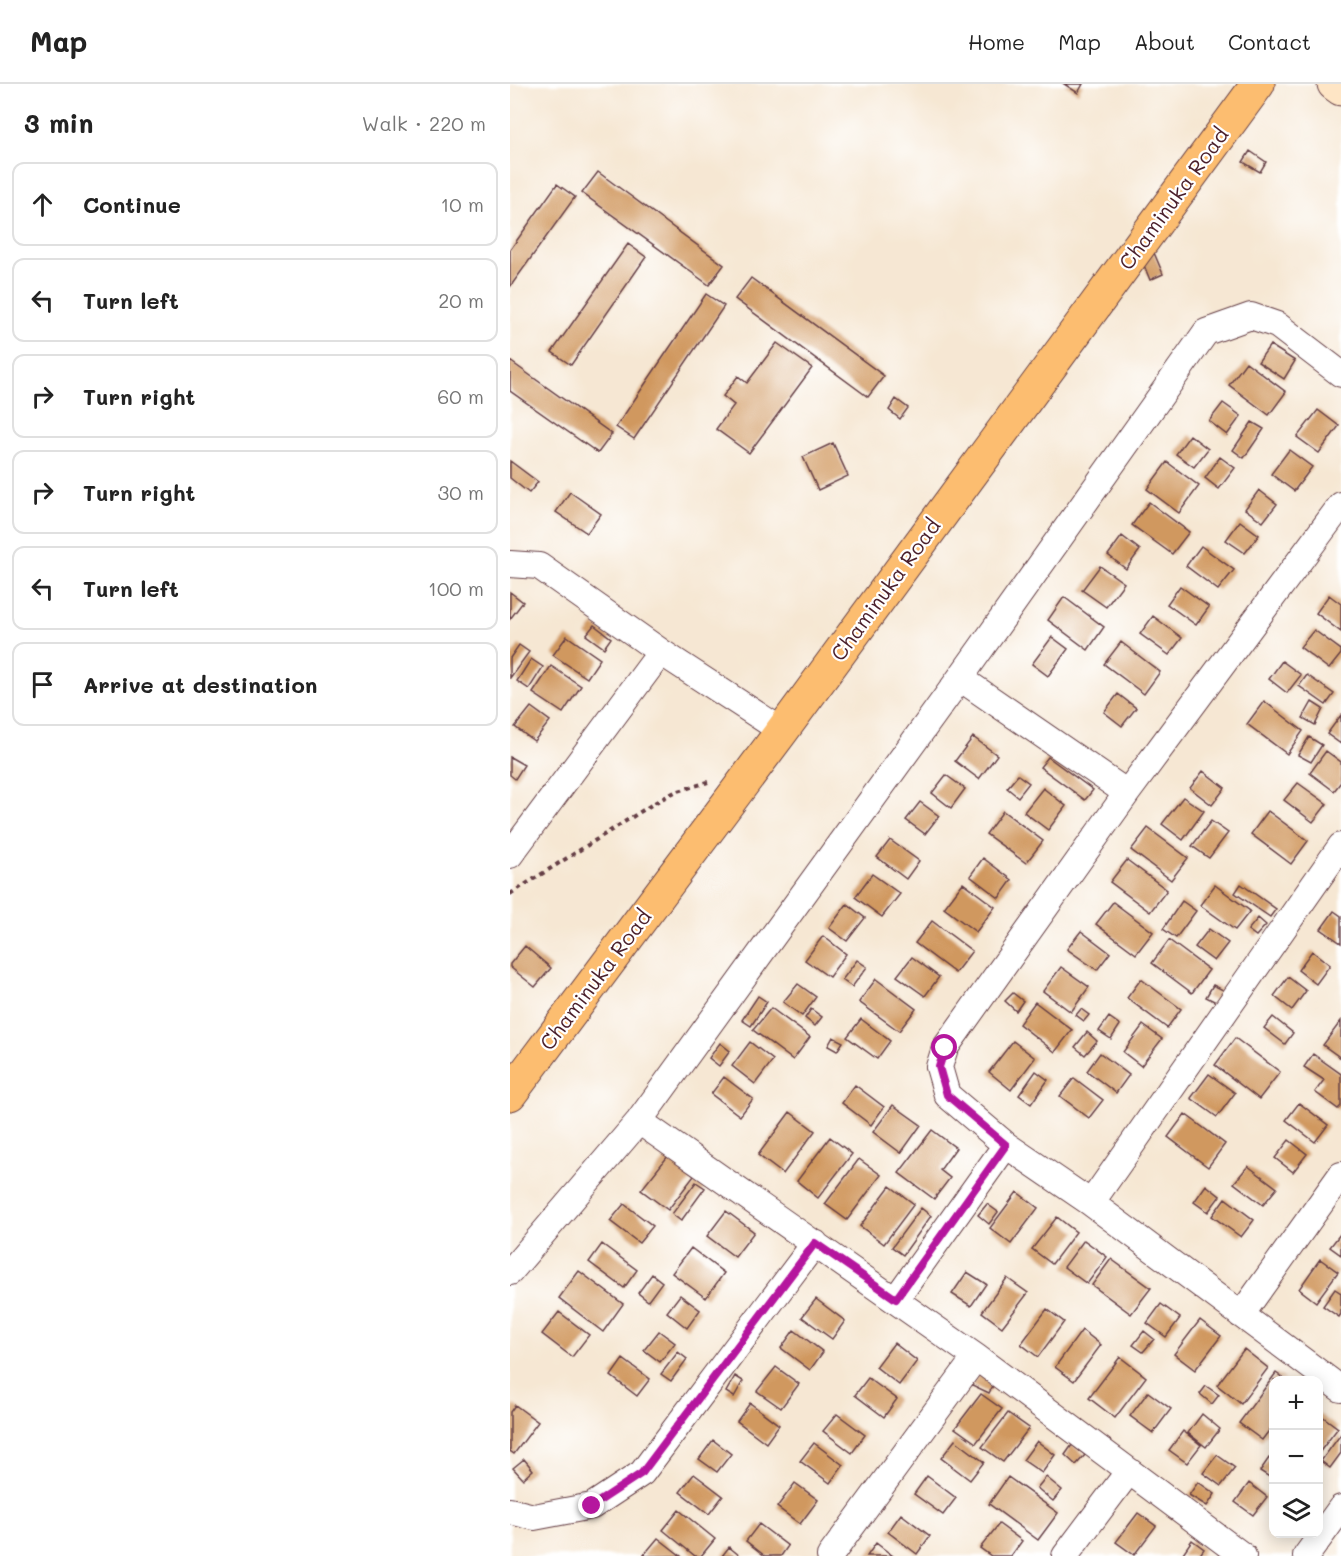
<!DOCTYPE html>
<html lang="en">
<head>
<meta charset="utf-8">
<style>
	body { margin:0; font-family:Mali,sans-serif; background:#f6f6f6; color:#222 }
	.controls { position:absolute; right:18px; bottom:18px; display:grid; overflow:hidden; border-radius:12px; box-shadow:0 3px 15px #0003 }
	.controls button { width:54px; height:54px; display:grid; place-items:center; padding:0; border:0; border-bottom:2px solid #e0e0e0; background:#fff; color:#222; font:30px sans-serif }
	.stop { position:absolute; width:18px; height:18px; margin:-14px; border:4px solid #b5179e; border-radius:50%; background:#fff }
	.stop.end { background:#b5179e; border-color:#fff; box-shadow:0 2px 6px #0008 }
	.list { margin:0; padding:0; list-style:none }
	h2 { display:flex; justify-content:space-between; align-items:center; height:78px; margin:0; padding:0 24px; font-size:26px }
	h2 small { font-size:20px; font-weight:400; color:#767676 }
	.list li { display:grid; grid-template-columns:39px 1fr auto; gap:18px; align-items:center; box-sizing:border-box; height:84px; margin:0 12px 12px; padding:0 12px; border:2px solid #e0e0e0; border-radius:12px }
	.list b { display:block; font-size:22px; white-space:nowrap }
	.list em { font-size:20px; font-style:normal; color:#767676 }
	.icon { flex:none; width:33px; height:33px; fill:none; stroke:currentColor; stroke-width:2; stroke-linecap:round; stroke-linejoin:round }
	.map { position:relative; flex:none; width:831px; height:1472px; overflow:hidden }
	header { display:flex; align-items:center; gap:36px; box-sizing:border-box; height:84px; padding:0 30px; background:#fff; border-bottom:2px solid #e0e0e0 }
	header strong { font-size:28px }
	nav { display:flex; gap:33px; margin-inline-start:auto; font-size:21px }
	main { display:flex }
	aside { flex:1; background:#fff }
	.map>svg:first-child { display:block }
	.building { fill:#d0985e }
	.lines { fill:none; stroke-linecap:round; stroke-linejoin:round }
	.street-casing { stroke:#643d44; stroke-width:28 }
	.secondary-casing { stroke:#643d44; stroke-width:35 }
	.primary-casing { stroke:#643d44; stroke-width:35 }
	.path { stroke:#643d44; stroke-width:4; stroke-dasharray:4.5 4.5; stroke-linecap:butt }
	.street { stroke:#fff; stroke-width:26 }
	.secondary { stroke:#fee5c5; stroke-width:33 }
	.primary { stroke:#fcbd6f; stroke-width:33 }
	.route { stroke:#b5179e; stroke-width:8 }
	.labels { text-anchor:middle; stroke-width:4.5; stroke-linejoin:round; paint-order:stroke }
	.street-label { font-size:21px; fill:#4a1f2b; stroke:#fff }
</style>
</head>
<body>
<header>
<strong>Map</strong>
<nav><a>Home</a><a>Map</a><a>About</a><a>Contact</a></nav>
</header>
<main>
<aside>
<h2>3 min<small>Walk · 220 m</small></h2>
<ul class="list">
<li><svg class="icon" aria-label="ahead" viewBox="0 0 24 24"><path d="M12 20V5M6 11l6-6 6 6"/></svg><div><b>Continue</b></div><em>10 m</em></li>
<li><svg class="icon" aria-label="left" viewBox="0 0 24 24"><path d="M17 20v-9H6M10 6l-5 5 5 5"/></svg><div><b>Turn left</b></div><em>20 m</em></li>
<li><svg class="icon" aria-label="right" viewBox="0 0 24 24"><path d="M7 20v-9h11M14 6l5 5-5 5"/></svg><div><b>Turn right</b></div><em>60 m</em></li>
<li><svg class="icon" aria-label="right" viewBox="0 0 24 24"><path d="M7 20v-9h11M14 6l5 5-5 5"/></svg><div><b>Turn right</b></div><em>30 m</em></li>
<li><svg class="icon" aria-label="left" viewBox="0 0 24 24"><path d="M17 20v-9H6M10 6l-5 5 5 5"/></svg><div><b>Turn left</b></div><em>100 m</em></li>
<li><svg class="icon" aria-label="arrive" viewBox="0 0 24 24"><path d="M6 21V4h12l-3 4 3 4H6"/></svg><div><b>Arrive at destination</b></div></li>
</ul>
</aside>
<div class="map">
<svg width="831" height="1472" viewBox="0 0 831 1472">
	<rect width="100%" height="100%" fill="#fff"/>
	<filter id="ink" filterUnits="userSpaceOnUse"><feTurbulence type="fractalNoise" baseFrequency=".0167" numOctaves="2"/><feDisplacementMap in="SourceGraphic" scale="12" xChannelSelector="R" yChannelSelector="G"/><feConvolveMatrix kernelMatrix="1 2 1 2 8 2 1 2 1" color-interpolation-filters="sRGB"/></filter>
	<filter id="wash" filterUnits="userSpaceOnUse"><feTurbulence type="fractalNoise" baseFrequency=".008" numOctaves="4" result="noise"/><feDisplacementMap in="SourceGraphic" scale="24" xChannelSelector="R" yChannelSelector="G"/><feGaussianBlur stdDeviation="1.35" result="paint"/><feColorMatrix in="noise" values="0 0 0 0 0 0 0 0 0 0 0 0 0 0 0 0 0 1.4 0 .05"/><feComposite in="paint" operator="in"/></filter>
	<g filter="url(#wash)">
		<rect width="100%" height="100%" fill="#f6e7d3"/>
		<g id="blocks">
			<path class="building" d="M554,0H573L568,9Z
				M740,67L756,78L750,88L733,78Z
				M88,88L214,181L199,201L72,109Z
				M47,100L65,113L0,203V166Z
				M118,160L136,173L61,281L42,268Z
				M642,164L653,190L640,196L629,169Z
				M241,194L374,292L358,313L225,215Z
				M196,210L214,222L124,355L106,343Z
				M267,259L302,284L239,369L206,345L224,321L213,312L228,292L237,299Z
				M760,261L785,277L774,295L748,278Z
				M0,277L102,350L88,369L0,307Z
				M736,278L776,308L759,331L719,301Z
				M386,315L398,324L390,335L379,326Z
				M713,319L731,332L717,351L699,337Z
				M808,326L829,342L809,369L787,353Z
				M742,338L754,345L734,374L723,366Z
				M680,351L698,365L684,383L666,370Z
				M323,359L338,392L308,406L293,373Z
				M779,366L802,383L784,407L761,390Z
				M710,373L725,384L709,405L695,394Z
				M0,377L28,398L19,409L0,394Z
				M657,378L689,402L669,429L637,405Z
				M749,406L767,420L753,438L735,425Z
				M60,408L91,430L77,449L46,428Z
				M639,418L679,448L662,470L622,441Z
				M730,437L749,451L735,469L716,456Z
				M612,452L630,466L616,485L598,471Z
				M691,462L724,486L708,506L676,482Z
				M590,482L614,499L596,523L572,506Z
				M670,502L699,523L686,541L657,520Z
				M0,508L13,518L0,535Z
				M819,511L831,520V548L806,529Z
				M554,513L594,543L578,566L538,536Z
				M643,532L672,554L659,571L630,550Z
				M84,541L101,554L94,564L76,551Z
				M804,546L831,566V570L819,585L790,563Z
				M57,552L90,575L77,594L43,571Z
				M542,553L558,565L538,592L522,580Z
				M611,558L650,588L634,610L594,580Z
				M9,561L19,568L0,594V574Z
				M21,575L33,583L19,605L7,597Z
				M772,577L791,591L777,609L759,595Z
				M41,582L71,602L53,629L23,609Z
				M797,591L824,610L816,621L789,602Z
				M608,610L626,624L612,642L594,628Z
				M754,617L793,647L777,670L737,640Z
				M802,618L813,625L805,641L793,634Z
				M21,623L40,637L24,657L5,643Z
				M831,631V660L817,650Z
				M463,653L487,671L469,695L445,677Z
				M799,653L812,661L801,678L788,671Z
				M816,667L831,678V698L824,707L800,689Z
				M0,673L14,681L5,695L0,691Z
				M538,673L583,706L575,716L530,683Z
				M693,687L715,704L702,721L680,704Z
				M436,691L455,705L441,724L422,709Z
				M508,691L519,699L508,713L497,704Z
				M788,699L817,720L803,738L774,716Z
				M533,704L556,722L538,746L514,728Z
				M673,713L694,727L673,756L652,740Z
				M410,718L429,732L415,750L396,736Z
				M493,727L533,757L516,779L476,750Z
				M758,727L798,757L781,780L741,750Z
				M701,737L718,749L699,774L682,762Z
				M638,744L678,774L661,796L621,766Z
				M380,756L409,777L396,795L367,773Z
				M473,774L502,796L489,814L460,792Z
				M617,776L657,806L640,828L600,798Z
				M362,790L390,810L372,833L345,813Z
				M453,799L485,823L466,848L434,824Z
				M731,800L766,825L760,833L725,809Z
				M705,801L740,827L725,846L690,821Z
				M672,817L686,827L666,854L653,845Z
				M603,818L643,848L626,870L586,840Z
				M337,820L355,834L337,857L319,844Z
				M824,827L831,832V859L811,845Z
				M748,834L756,841L746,852L738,846Z
				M422,837L462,867L445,889L405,859Z
				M699,845L718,859L704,877L685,863Z
				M571,847L600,869L587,886L557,865Z
				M313,852L336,870L319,893L295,876Z
				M659,856L699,886L682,909L642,879Z
				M15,862L41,884L25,903L0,883V880Z
				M802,867L820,881L806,900L788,886Z
				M402,873L429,893L415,912L387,892Z
				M347,876L357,883L342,903L332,896Z
				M551,883L579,903L561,928L533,907Z
				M778,893L796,907L782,926L764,912Z
				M366,895L406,925L389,947L349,918Z
				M631,895L671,925L657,944L617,914Z
				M288,900L306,913L292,932L273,918Z
				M703,901L715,907L708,919L696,913Z
				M503,909L513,917L506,927L495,917Z
				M248,912L257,918L241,942L232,936Z
				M525,918L562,946L545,968L509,940Z
				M261,924L300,953L283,976L243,946Z
				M301,925L312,933L305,942L295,934Z
				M571,925L579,931L574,937L566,931Z
				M599,933L610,941L601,955L589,947Z
				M763,933L783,949L775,960L754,944Z
				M351,935L380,957L367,975L337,953Z
				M831,937V974L813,961Z
				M633,941L652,955L631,982L613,968Z
				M577,948L587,957L575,971L565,963Z
				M323,953L333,958L327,967L318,962Z
				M725,954L770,988L749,1015L705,981Z
				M503,957L525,974L501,1006L479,988Z
				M240,958L263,976L245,1000L222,982Z
				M210,959L220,967L209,982L199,974Z
				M590,969L619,991L606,1009L577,987Z
				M803,970L831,990V1022L828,1025L805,1008L814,996L794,983Z
				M526,987L538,996L521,1020L509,1011Z
				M699,990L725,1009L707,1033L681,1014Z
				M214,993L243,1015L230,1032L201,1010Z
				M564,994L593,1016L579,1034L550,1012Z
				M345,1001L374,1023L361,1041L332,1019Z
				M789,1019L818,1041L805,1058L776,1036Z
				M383,1021L411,1041L391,1069L363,1048Z
				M280,1028L305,1047L273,1090L248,1071Z
				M675,1030L715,1060L698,1083L658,1053Z
				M422,1046L446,1064L430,1086L440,1094L424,1115L389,1089Z
				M320,1053L342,1070L308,1114L287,1097Z
				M779,1056L797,1070L783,1088L765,1074Z
				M158,1072L184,1092L158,1126L131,1106Z
				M349,1075L371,1091L337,1136L315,1120Z
				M738,1082L767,1104L753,1121L724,1099Z
				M186,1098L195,1104L171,1137L162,1130Z
				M696,1101L710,1112L698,1128L684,1118Z
				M380,1102L404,1120L374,1160L350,1142Z
				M507,1108L528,1124L501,1160L480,1144Z
				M715,1114L744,1136L731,1153L702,1132Z
				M114,1120L143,1142L129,1159L100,1137Z
				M477,1120L488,1128L479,1140L468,1131Z
				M411,1124L421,1132L393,1171L382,1163Z
				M216,1127L244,1148L225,1173L197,1152Z
				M547,1133L566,1148L542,1180L522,1165Z
				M831,1149V1171L820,1163Z
				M574,1156L597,1173L577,1200L554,1183Z
				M92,1160L127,1186L114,1204L79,1178Z
				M181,1164L214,1189L196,1214L162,1189Z
				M601,1175L641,1204L621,1230L582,1201Z
				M810,1175L828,1188L806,1218L789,1205Z
				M69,1187L113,1220L93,1248L49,1214Z
				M457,1188L476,1200L461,1222L442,1210Z
				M142,1190L152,1198L138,1217L128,1209Z
				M497,1194L518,1209L492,1243L472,1228Z
				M825,1205L831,1209V1230L829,1233L813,1222Z
				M170,1211L190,1226L177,1244L157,1228Z
				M306,1215L335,1237L322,1255L292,1233Z
				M651,1220L670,1234L656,1253L637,1239Z
				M537,1225L554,1238L528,1273L511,1260Z
				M49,1228L79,1251L62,1273L32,1250Z
				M690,1236L711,1252L685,1286L664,1270Z
				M284,1246L313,1268L300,1286L271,1264Z
				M572,1246L591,1261L564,1297L545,1283Z
				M149,1247L165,1259L150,1278L134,1266Z
				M634,1247L644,1255L633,1268L623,1261Z
				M384,1259L407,1277L389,1301L366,1283Z
				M734,1265L758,1284L731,1320L707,1301Z
				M168,1268L177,1275L161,1297L151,1290Z
				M610,1273L636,1293L605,1334L579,1314Z
				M113,1275L140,1295L127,1312L101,1292Z
				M266,1283L289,1300L271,1324L247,1307Z
				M469,1288L486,1296L479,1309L462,1301Z
				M766,1289L776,1296H764V1340L752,1356L729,1339Z
				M225,1292L233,1297L224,1313L216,1308Z
				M358,1294L387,1315L374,1333L345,1311Z
				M696,1302L709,1311L702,1320L690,1310Z
				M638,1308L661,1325L643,1349L620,1332Z
				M471,1310L492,1325L466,1359L445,1344Z
				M240,1319L269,1341L256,1359L227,1337Z
				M5,1321L28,1338L4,1370L0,1367V1328Z
				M498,1329L519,1344L493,1378L472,1363Z
				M808,1329L828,1344L808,1370Z
				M327,1330L355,1351L342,1369L313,1347Z
				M692,1330L710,1345L696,1363L678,1349Z
				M673,1347L691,1361L677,1379L659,1366Z
				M831,1350V1369L820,1384L811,1377Z
				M203,1356L221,1370L207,1388L189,1375Z
				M445,1356L474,1378L460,1396L431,1374Z
				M527,1357L545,1371L532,1389L513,1376Z
				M304,1359L333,1381L320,1399L290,1377Z
				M562,1361L575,1371L566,1381L555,1371Z
				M707,1371L725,1384L711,1402L693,1389Z
				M759,1374L764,1377V1396L750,1387Z
				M14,1375L23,1386L13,1395L3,1384Z
				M184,1390L213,1412L199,1430L170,1408Z
				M417,1392L446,1414L433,1431L404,1410Z
				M498,1393L548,1429L528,1456L479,1420Z
				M536,1393L552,1406L543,1417L527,1404Z
				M688,1398L705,1410L697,1422L679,1411Z
				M285,1399L308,1416L290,1440L267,1423Z
				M739,1399L757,1413L743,1431L725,1418Z
				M169,1426L205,1455L191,1472H185L153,1446Z
				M628,1429L646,1442L624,1471L606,1458Z
				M391,1430L420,1452L407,1470L378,1448Z
				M249,1440L278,1462L271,1472H255L236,1457Z
				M489,1440L512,1457L501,1472H481L470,1464Z
				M148,1454L171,1472H133Z
				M682,1456L694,1465L689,1472H671Z
				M366,1459L383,1472H357Z
				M219,1463L230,1472H212Z"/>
		</g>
	</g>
	<g filter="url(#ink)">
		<use href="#blocks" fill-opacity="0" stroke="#643d44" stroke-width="1.5"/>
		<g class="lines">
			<defs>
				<path id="street" d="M831,421L617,709L435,964L429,983L437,1011L496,1061L581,1119L831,1305
					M0,480L29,482L151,568L272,647
					M450,594L617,709
					M0,771L151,568
					M129,1037L466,1273L733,1472
					M581,1119L831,762
					M0,1188L129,1037L450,594L696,248L741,232L767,241L831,290
					M386,1215L496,1061
					M731,1231L831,1091
					M0,1427L24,1433L82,1422L132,1389L305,1159
					M320,1472L466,1273
					M555,1472L619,1387
					M796,1472L831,1424"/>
				<path id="secondary" d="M824,0L831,5"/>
				<path id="primary" d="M0,1010L272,647L748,0"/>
			</defs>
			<use href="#street" class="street-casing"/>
			<use href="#secondary" class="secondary-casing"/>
			<use href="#primary" class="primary-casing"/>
			<path class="path" d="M0,810L146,718L165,708L198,698"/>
			<use href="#street" class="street"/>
			<use href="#secondary" class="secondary"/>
			<use href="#primary" class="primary"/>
		</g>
	</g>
	<g class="lines" filter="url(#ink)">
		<path class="route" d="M82,1422L132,1389L305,1159L386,1215L496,1061L437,1011L429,983L435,964"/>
	</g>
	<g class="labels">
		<g class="street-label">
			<text transform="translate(664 115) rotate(-54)" y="7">Chaminuka Road</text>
			<text transform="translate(376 506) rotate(-54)" y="7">Chaminuka Road</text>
			<text transform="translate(86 896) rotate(-53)" y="7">Chaminuka Road</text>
		</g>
	</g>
</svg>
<div class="controls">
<button>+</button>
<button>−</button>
<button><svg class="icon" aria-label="layers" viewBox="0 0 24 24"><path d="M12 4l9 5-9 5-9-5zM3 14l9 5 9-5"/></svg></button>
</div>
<div class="stop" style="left:435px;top:964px"></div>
<div class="stop end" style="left:82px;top:1422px"></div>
</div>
</main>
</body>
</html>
